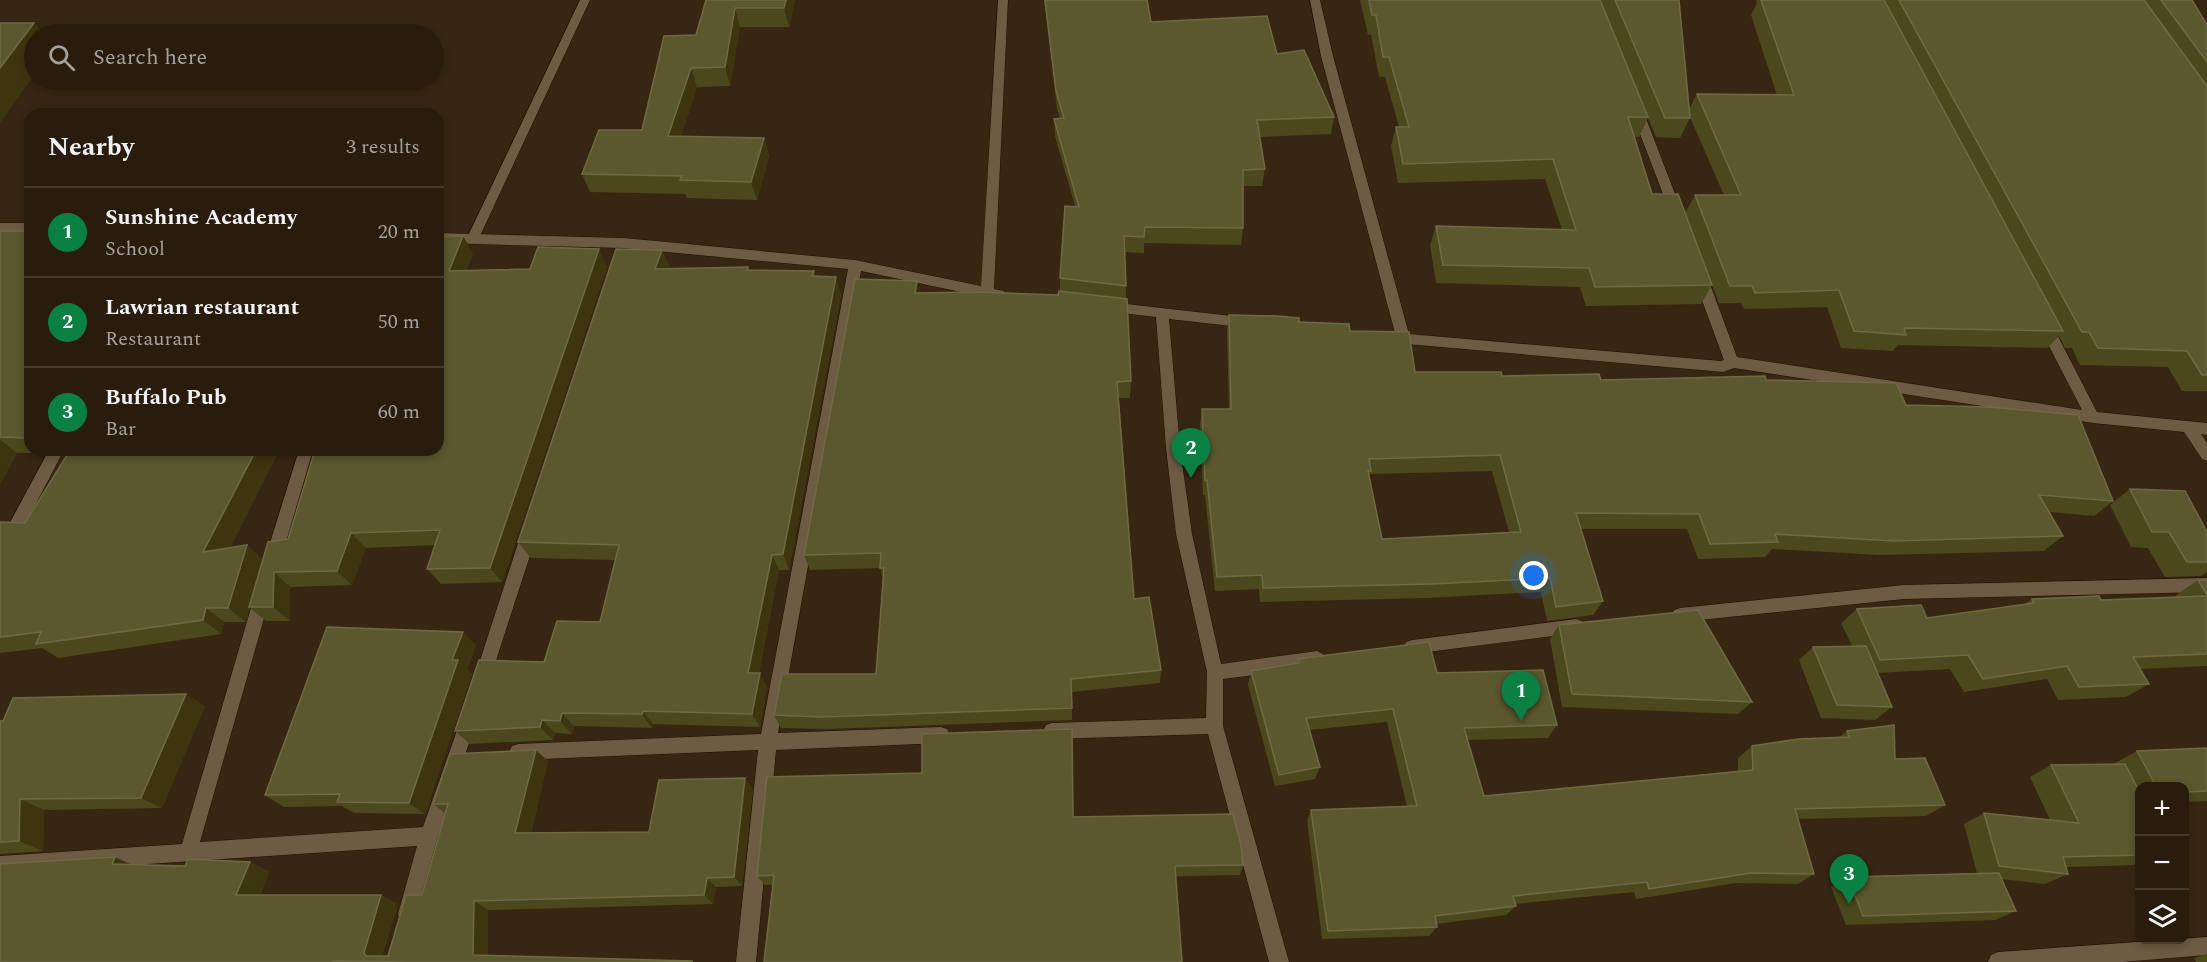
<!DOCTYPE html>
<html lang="en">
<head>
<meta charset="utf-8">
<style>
	body { margin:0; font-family:Spectral,serif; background:#312516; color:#f1f3f6 }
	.controls { position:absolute; right:18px; bottom:18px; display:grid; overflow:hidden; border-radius:12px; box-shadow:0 3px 9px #0003 }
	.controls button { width:54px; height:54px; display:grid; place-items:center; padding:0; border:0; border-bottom:2px solid #453a2e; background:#291c0d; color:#f1f3f6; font:30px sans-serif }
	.you { position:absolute; left:1534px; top:576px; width:21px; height:21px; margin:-15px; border:4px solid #fff; border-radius:50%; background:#1a73e8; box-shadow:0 0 0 9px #1a73e833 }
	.badge { display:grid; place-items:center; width:39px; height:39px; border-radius:50%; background:#0b8043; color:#fff; font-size:20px; font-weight:700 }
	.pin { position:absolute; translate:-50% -50px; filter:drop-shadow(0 2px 3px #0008) }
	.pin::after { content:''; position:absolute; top:32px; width:21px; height:18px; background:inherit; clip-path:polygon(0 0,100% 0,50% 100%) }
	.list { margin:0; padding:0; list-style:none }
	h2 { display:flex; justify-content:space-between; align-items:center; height:78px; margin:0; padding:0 24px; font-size:26px }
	h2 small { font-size:20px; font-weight:400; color:#a5a19d }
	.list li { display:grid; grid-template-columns:39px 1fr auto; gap:18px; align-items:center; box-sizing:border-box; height:90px; padding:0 24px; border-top:2px solid #453a2e }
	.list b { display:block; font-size:22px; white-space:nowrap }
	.list p { margin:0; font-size:20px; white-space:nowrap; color:#a5a19d }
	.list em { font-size:20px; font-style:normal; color:#a5a19d }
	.icon { flex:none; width:33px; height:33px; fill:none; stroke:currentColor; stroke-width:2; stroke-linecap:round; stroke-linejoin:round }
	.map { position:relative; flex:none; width:2207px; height:962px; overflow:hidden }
	.search { position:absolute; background:#291c0d; box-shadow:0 3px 9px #0003; left:24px; top:24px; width:420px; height:66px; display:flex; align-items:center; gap:15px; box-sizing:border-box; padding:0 21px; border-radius:33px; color:#a5a19d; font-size:22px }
	.panel { position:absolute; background:#291c0d; box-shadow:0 3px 9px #0003; left:24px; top:108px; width:420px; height:348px; border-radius:18px }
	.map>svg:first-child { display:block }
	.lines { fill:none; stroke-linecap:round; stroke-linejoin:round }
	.service-casing { stroke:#1e0f00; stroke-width:1 }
	.minor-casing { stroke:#1e0f00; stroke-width:1 }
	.service { fill:#6e5b44; fill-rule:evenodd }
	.minor { fill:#6e5b44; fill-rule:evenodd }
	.wall { fill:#4c481d; fill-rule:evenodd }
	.shaded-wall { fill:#3d3410 }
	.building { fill:#5b572e; stroke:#6f6a46; stroke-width:1.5; fill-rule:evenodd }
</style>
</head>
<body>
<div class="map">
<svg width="2207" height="962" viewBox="0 0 2207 962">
	<rect width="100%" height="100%" fill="#372611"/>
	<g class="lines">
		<defs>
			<path id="service" d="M580,0H590L479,238L478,241H468L467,238Z"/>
			<path id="minor" d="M998,0H1008L994,289L1004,291L1006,295L999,300L861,271L778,733L941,727L947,729L950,735L947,741L941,743L776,750L756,962H736L758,750L518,760L512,758L509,752L512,746L518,744L761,734L848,269L624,248L438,243V233L624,238L855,260L981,286Z
				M1310,0H1320L1333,56L1409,334L1721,361L1724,360L1693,276L1700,271L1707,276L1737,357L2082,410L2037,323L2044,318L2049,319L2097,412L2207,423V435L2201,434L2207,443V461L2202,459L2184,432L2093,423L1734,368L1723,372L1384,342L1382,338L1384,334L1395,333L1321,56Z
				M1636,104L1642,108L1682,212L1681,215L1676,216L1670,212L1630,108Z
				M0,223H30V233H0Z
				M1109,302L1249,318L1256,323L1249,328L1169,319L1180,448L1192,534L1221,664L1317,651L1323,654L1325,659L1323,664L1317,667L1223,679V726L1289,962H1269L1208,734L1052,739L1046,737L1043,731L1046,725L1052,723L1206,718L1207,672L1176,534L1166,448L1156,317L1104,311L1102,307Z
				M49,450H64L6,561L0,563V541Z
				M299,450H313L281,559L279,564L273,566L267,564L265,559Z
				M530,524L535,526L538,531L490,679L488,684L482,687L476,684L474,679L522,531L525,526Z
				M2207,578V592L1904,599L1680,622L1674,620L1672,615L1674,610L1680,608L1904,585Z
				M263,587L269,589L271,594L200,842L423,827L461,719L463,713L469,711L475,713L477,719L438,836L414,921L407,923L400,921L398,914L417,846L0,874V856L182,844L255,594L257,589Z
				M1576,619L1582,621L1584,626L1582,631L1576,633L1412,654L1406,652L1404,647L1406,642L1412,640Z
				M2207,937V955L2122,962H1988L1991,955L1998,952Z"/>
		</defs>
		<use href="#service" class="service-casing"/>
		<use href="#minor" class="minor-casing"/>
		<use href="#service" class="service"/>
		<use href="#minor" class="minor"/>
	</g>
	<path class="wall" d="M706,0H795L789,27H740L730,86L697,87L681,136L764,138L769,156L757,200L687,198L685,194L590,192L582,174L642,130L696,35Z
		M1044,0H1147L1151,22L1277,54L1334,117L1331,134L1259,137L1265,169L1262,186H1243V228L1241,245L1144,243V253L1125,252L1126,299L1131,381L1130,398H1119L1134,599L1161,670L1160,683L1072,692V720L827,729L781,728L774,715L876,674L883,579L880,568L810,570L804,555L919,293L1058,295L1060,292V278L1075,206L1055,136L1054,119L1060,118L1057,108Z
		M1360,0H1679L1689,109L1697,94L1777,95L1751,15L1757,3L1756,0H2192L2207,25V391H2182L2168,367L2080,365L2072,348H2065L2059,336L2047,348L1898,345L1893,351L1841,348L1827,307L1744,309L1741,303H1719L1685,213L1695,195H1724L1689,115L1690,118L1680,138L1656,137L1648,118L1639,137H1635L1652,194L1712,285L1701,304L1586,306L1580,287L1436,283L1430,245L1436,226L1562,230L1545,179L1398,183L1391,146L1396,127H1399L1385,77H1379L1371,34L1368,35Z
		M0,231H30V450H47L45,453H17L0,484Z
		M438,236L473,253L466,271L607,267L502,582L441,584L427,569L435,545L366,548L352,585L290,587V621H266L250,608L246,622H224L221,634L58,658L42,648L0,653V522L25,523L68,454H65L60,450H279L230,548L263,560L288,539Z
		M662,250L670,268L748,267L749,270L814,271L815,276L841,295L789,570H779L759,673L767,687L760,727L653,724L652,728L574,726L572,734L555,733L553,740L470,744L455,731L544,662L600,622L615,560L531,558L518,542Z
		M1229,315L1299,322L1350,331L1415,372L1601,380H1766L1906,405L2113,501L2094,516L2050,512L2063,536L2044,551L1879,555L1772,549L1765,557L1698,559L1687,529H1581L1603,601L1593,615L1547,621L1541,592L1426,598L1260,602L1259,589L1215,591L1205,495H1203L1200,425L1202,409H1229L1227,332ZM1492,471L1509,532L1382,539L1369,476L1370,474Z
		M2130,489L2207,532V572L2201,576L2165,577L2148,548L2131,547L2110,505Z
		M2198,580H2207V666L2140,669L2149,684L2126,697L2058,700L2047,679L1964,692L1950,669L1877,673L1892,707L1875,720L1821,718L1799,660L1813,647L1852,646L1841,623L1857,609L1927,618L2025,604L2032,599L2101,600L2177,597L2176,595Z
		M1559,625L1752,702L1738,714L1562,707L1550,639Z
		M476,645L467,670L472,674L425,814L354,813L342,806L284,807L265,795Z
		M1298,659L1437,673L1557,725L1548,738L1468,740L1484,796L1738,771V758L1752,746L1839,737L1847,731L1895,759L1945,805L1926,816L1798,819L1814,874L1798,884L1736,883L1636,899L1634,892L1515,904L1516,906L1506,915L1436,924L1437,927L1429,936L1322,939L1307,821L1311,810L1407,807L1387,722L1309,730L1320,767L1315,779L1275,786L1248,685L1251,671L1297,663Z
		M205,706L162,808L44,810L43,851L0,854V721Z
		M1072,741L1073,817L1243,865L1240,875L765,885L757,876L922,773Z
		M2207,748V801L2184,802V786H2139V865L2066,867L2068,874L2045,884L2002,879L2016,911L1995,920L1846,925L1831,887L1848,877L1977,873L1964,824L1984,813L2050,820L2030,777L2051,765L2115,764V763L2137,751Z
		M548,761L531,833L649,832L753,789L742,886L716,887L713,904L488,910V955L692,961L694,962H0L133,865L185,866L250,862L269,872L260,895H381L398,904L382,956H388L422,895L445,813L433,804Z
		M2207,954V962H2196L2194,958Z"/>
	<path class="shaded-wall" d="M786,0H795L789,27L784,8Z
		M735,8L740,27L730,86L725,67Z
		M34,23L44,34H34V75L0,123V68Z
		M691,68L697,87L675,154L668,136Z
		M764,138L769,156L757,200L751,182Z
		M463,236L473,253L460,288L449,271Z
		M599,249L607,267L502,582L490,568Z
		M662,250L670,269H655Z
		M836,277L841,295L789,570L783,554Z
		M917,281L920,298L915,293Z
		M29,432H30V442L25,438Z
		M0,440L17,453L0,484Z
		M40,450H47L45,453Z
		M256,450H279L221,566L203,552Z
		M351,533L366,548L352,585L337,571Z
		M247,545L264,560L246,622L228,608Z
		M772,555L779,570L756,687L748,673Z
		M274,572L290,587V621L273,607Z
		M206,608L224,622L221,634L203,620Z
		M463,632L476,645L467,670L472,674L425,814L409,803L452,660Z
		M760,673L767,687L760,727L752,714Z
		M186,694L205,706L162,808L141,798Z
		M643,711L653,724L652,728L642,714Z
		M562,713L574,726L572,734L560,721Z
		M542,720L555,733L553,740L540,727Z
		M536,750L548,761L528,844L515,833Z
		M745,778L753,789L742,886L734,877Z
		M20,799L44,810L43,851L19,841Z
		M115,857L137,867L112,864Z
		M250,862L269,872L256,904L236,895Z
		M707,878L716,887L713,904L704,895Z
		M381,895L398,904L381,961L366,956L364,953Z
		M474,901L488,910V962L473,955Z"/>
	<path class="building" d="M706,0H786L784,8H735L725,67L691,68L668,136L764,138L751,182L680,180L682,176L582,174L599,130H642L664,36L696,35Z
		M1045,0H1147L1151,22L1267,16L1277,54L1304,50L1334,117L1257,120L1265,169L1243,170V228L1145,227L1144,237L1124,236L1126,286L1060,278L1065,206L1079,207L1054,119L1064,118L1056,91Z
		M1369,0H1600L1648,117H1628L1652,194H1678L1712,285L1595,287L1589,268L1443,265L1436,226L1576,230L1553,159L1403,164L1396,127H1409L1389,57H1383L1376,15H1372Z
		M1615,0H1679L1690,118H1665Z
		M1761,0H1884L2063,331L1904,328L1906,335L1854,331L1839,290L1755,293L1752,286H1730L1695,195H1741L1697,94L1794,95Z
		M1899,0H2144L2207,86V375H2202L2187,351L2098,348L2089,332H2082Z
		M2161,0H2192L2207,25V62Z
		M0,23H34L0,68Z
		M0,231H30V432L25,438L0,437Z
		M438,236H463L449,271L530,269L538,247L599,249L490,568L427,569L440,530L351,533L337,571L274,572L273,607H249L268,542L288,539L315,450H438Z
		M616,249L662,250L655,269L748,267L747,270L814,271L812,276L836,277L783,554L772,555L748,673H760L752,714L643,711L642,714L562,713L560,721L542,720L540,727L455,731L479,660L544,662L557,621L600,622L619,545L518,542Z
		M855,279L917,281L915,293L980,292L1058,295L1059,291L1127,299L1131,381L1117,382L1134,599L1149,597L1161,670L1071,679L1072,708L821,717L774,715L782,674H876L884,568H880L881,553L804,555Z
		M1229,315L1277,316L1299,318V322L1349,324L1350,331L1409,332L1415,372H1501L1502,376L1599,374L1601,380L1765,376L1766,380L1896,383L1906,405L1989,407L2078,415L2113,501L2039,495L2063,536L1894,541L1775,534L1778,542L1710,544L1699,514L1576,513L1603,601L1556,607L1550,578L1432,584L1263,588L1262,575L1217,577L1207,480H1205L1202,409H1231ZM1500,455L1521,532L1382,539L1368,471H1371L1369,459Z
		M70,450H256L203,552L247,545L228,608H206L203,620L36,644L41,632L0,637V522L25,523Z
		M2130,489L2185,491L2207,532V562H2187L2169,532H2152Z
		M2198,580H2207V595Z
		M2099,596L2101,600L2207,596V654L2133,657L2149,684L2079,687L2067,666L1983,679L1968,655L1880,660L1857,609L1921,605L1927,618L2034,603L2032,599Z
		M1698,610L1752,702L1572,694L1559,625Z
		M327,627L463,632L452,660H458L409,803L337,802L340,794L265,795Z
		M1429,642L1437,673L1543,670L1557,725L1464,728L1484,796L1753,770L1752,746L1799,739L1849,737L1847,731L1894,725L1895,759L1925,758L1945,805L1795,809L1814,874L1751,873L1649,889L1647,882L1513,896L1516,906L1435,916L1437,927L1328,931L1311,810L1417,806L1393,709L1306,718L1320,767L1279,775L1251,671L1299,663L1298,659Z
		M1866,646L1892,707L1837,705L1813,647Z
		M186,694L141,798L20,799L19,841L0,842V721H3L13,698Z
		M1072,729L1073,817L1233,814L1241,845L1243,865L1175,866L1182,962H764L774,875L757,876L767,777L922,773V734Z
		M2207,748V791L2184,792V786H2156L2137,751Z
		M536,750L515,833L649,832L659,780L745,778L734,877L707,878L704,895L474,901L473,955L692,961V962H410L333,961L332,962H0V864L115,857L112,864L185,866L188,859L250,862L236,895H381L364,953L366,956H388L406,895H422L448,804H433L450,754Z
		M2125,764L2139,791V855L2063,857L2068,874L1999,866L1984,813L2079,823L2051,765Z
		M1999,873L2016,911L1863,916L1848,877Z"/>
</svg>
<div class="controls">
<button>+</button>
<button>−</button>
<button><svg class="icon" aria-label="layers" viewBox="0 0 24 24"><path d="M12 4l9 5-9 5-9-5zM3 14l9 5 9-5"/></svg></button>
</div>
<div class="you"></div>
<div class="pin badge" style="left:1521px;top:721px">1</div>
<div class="pin badge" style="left:1191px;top:478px">2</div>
<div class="pin badge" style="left:1849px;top:904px">3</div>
<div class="search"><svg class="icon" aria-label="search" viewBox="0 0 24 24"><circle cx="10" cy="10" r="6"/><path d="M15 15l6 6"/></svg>Search here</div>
<section class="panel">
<h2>Nearby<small>3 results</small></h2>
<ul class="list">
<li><span class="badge">1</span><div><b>Sunshine Academy</b><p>School</p></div><em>20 m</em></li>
<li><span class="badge">2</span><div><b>Lawrian restaurant</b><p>Restaurant</p></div><em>50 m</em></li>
<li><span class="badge">3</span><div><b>Buffalo Pub</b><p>Bar</p></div><em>60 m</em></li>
</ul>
</section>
</div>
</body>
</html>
